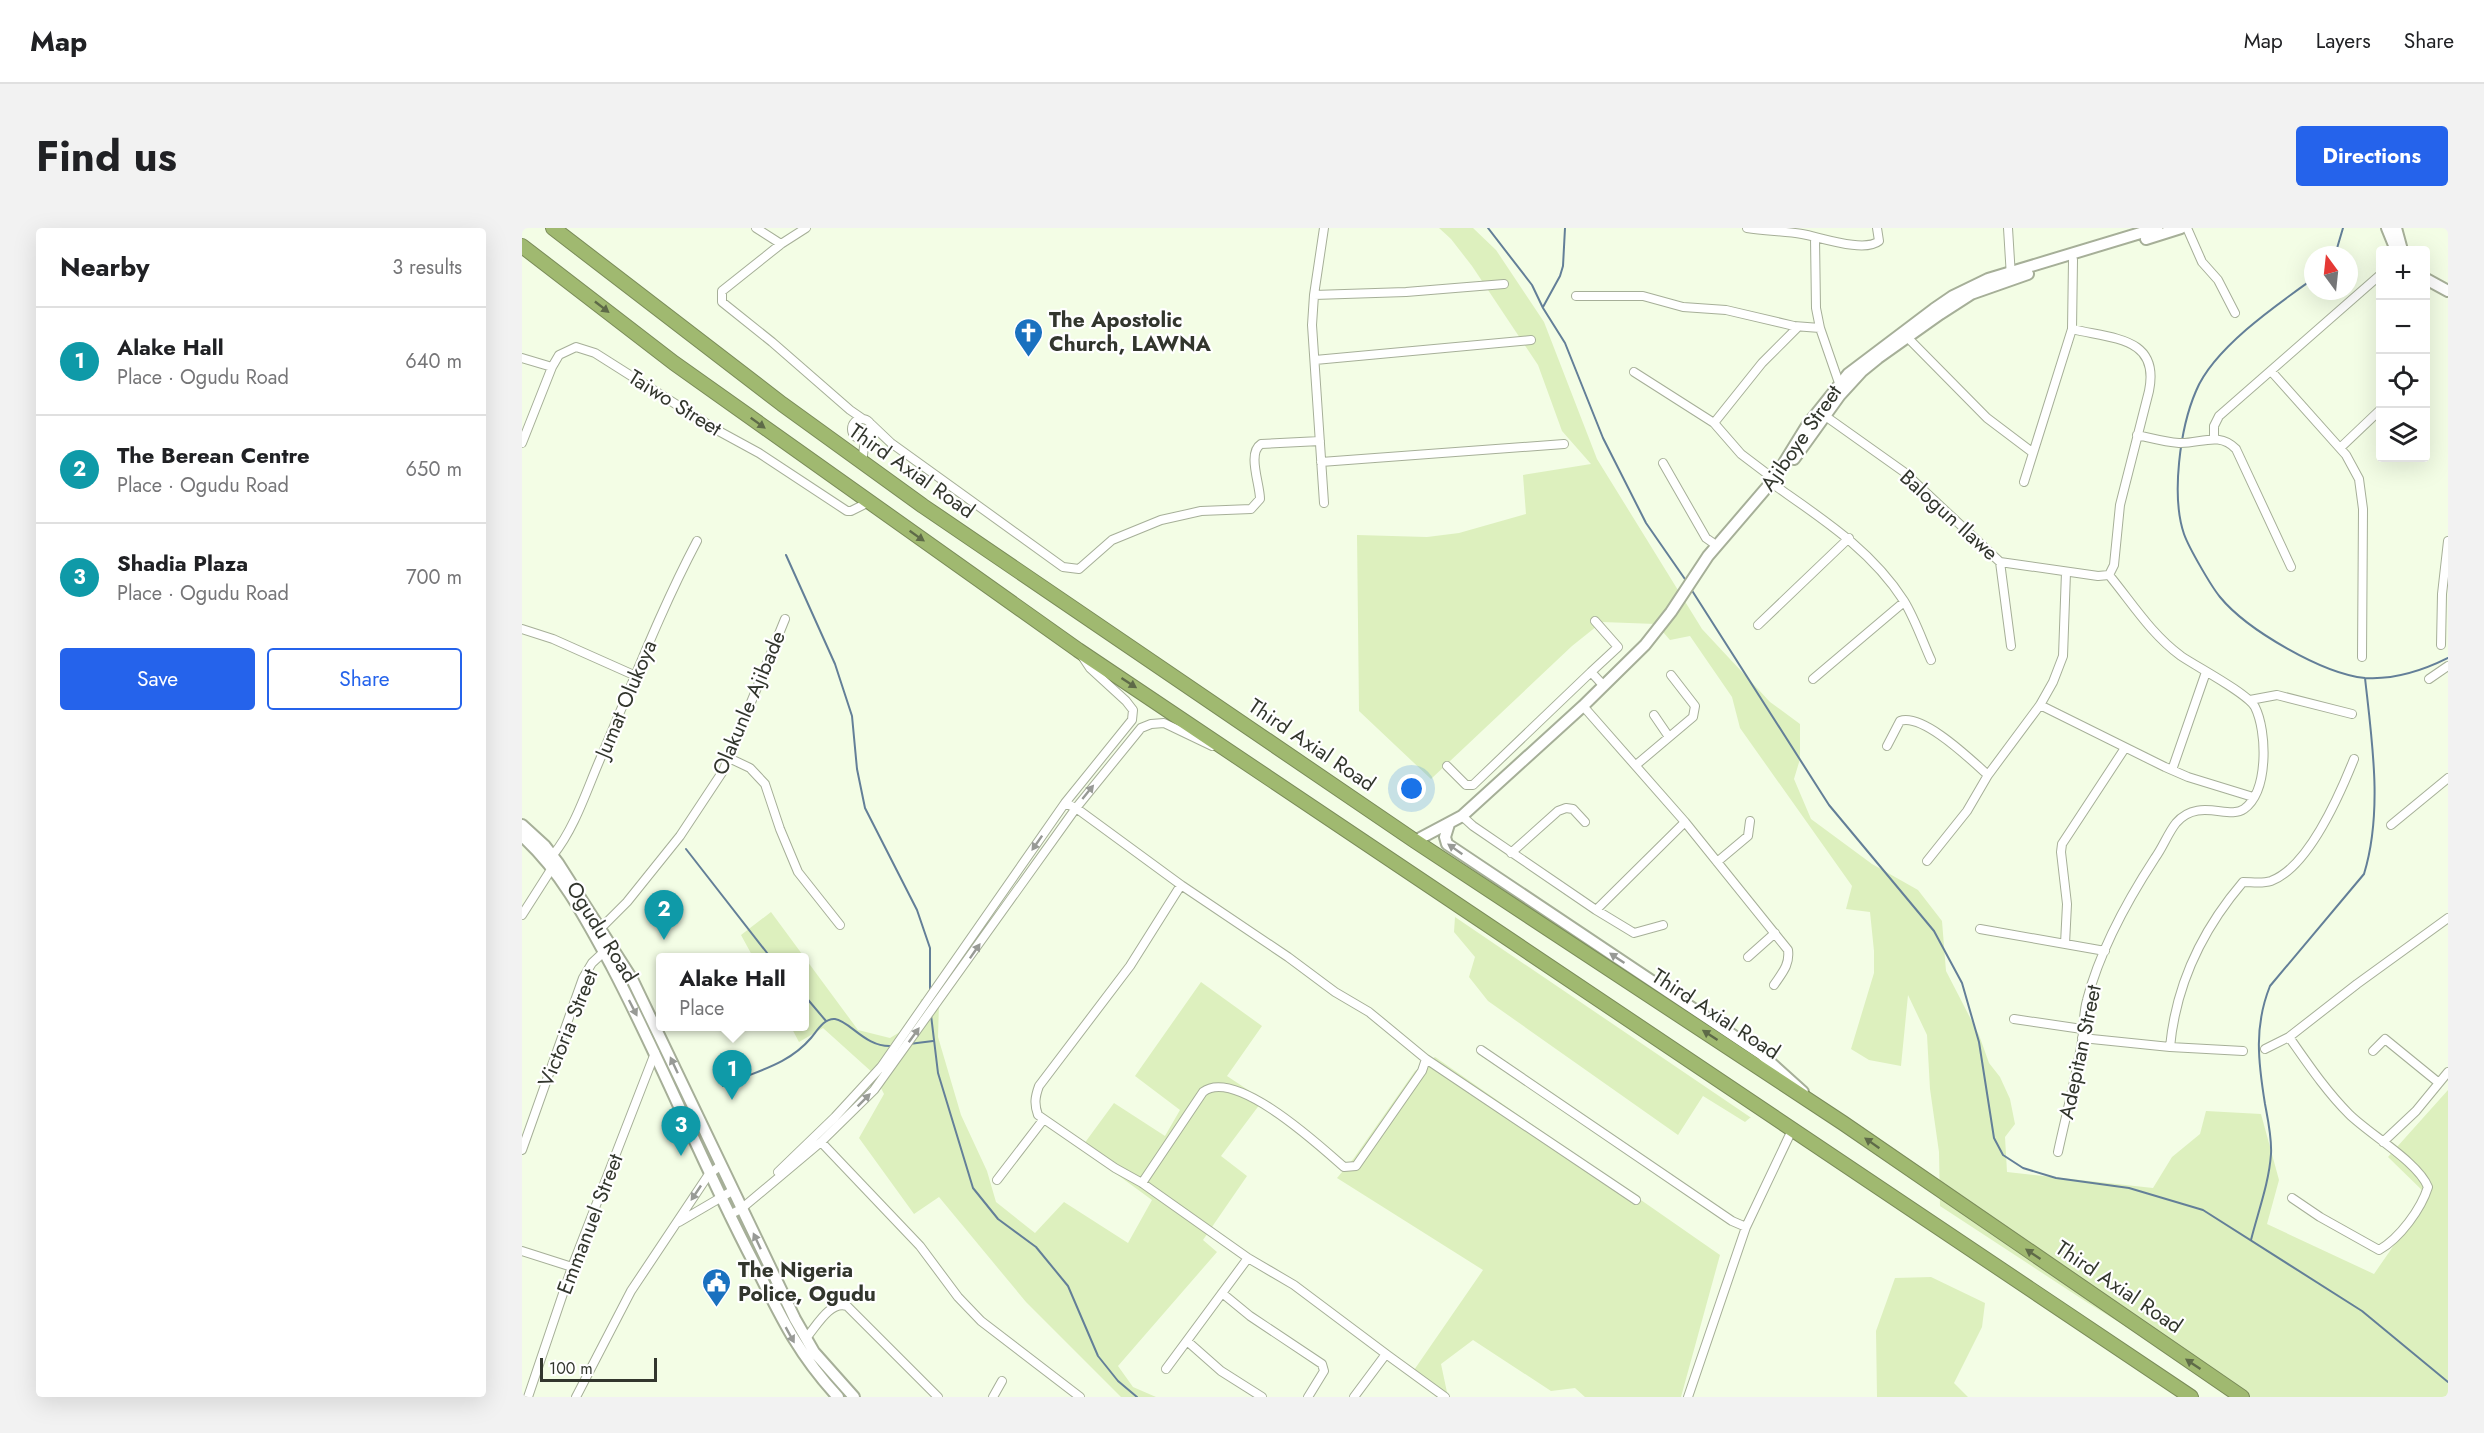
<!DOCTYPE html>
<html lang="en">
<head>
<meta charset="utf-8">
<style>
	body { margin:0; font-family:Jost,sans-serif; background:#f2f2f2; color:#202124 }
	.controls { position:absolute; right:18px; top:18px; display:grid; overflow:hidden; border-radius:6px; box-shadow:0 6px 24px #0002 }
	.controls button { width:54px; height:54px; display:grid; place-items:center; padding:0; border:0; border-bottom:2px solid #e0e0e0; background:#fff; color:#202124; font:30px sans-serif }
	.compass { position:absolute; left:1782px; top:18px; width:54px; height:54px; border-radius:50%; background:#fff; box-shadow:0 6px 24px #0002; rotate:345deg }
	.scale { position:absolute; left:18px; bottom:15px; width:117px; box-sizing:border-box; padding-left:6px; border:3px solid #32362d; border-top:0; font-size:16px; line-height:21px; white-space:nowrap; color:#32362d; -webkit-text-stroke:4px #fff; paint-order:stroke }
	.you { position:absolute; left:890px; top:561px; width:21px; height:21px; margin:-15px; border:4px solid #fff; border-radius:50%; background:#1a73e8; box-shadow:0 0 0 9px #1a73e833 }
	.badge { display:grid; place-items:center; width:39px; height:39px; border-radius:50%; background:#2563eb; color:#fff; font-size:20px; font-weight:700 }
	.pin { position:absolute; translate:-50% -50px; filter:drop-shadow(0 2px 3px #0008) }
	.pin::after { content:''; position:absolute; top:32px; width:21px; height:18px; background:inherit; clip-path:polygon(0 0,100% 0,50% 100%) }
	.popup { position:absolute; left:134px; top:725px; width:153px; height:78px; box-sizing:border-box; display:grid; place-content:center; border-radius:6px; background:#fff; filter:drop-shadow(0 2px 4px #0005); font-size:20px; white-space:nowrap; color:#757577 }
	.popup b { font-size:22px; color:#202124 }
	.popup::after { content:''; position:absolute; left:50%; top:100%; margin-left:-12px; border:12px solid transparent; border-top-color:#fff }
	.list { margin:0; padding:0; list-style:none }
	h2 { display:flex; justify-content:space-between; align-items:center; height:78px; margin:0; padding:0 24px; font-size:26px }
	h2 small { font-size:20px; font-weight:400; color:#757577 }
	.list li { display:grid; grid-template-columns:39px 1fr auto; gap:18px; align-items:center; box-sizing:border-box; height:108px; padding:0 24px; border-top:2px solid #e0e0e0 }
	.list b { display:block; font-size:22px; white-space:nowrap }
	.list p { margin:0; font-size:20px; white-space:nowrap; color:#757577 }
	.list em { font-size:20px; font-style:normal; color:#757577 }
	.actions { display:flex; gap:12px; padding:18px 24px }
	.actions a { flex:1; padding:14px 0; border:2px solid #2563eb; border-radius:6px; text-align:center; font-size:21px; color:#2563eb }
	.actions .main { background:#2563eb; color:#fff }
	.icon { flex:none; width:33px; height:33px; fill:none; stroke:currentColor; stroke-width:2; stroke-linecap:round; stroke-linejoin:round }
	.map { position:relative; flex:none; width:1926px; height:1169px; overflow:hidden; border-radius:6px }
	header { display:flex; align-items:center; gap:36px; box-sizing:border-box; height:84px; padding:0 30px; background:#fff; border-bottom:2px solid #e0e0e0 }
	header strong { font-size:28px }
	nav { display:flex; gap:33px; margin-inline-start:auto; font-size:21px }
	.intro { display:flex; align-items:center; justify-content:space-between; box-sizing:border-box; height:144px; padding:0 36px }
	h1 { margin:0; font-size:42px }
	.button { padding:15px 27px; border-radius:6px; background:#2563eb; color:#fff; font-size:21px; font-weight:700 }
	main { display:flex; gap:36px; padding:0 36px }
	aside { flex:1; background:#fff; border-radius:6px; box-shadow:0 6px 24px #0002 }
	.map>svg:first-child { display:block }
	.grass { fill:#ddf0be }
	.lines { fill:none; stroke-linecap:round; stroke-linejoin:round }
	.stream { stroke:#637f98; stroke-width:2 }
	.street-casing { stroke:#a6af98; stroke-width:10 }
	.secondary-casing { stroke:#a6af98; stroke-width:14 }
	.highway-casing { stroke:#7a8b59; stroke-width:16 }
	.street { stroke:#fff; stroke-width:8 }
	.secondary { stroke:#fff; stroke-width:10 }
	.highway { stroke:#a0b970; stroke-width:14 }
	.oneway { fill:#5e6a48 }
	.oneway2 { fill:#989a96 }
	.labels { text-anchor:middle; stroke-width:4.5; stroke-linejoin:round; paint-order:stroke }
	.poi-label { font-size:21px; font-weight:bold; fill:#32362d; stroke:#fff; text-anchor:start }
	.street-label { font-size:21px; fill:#32362d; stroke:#fff }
</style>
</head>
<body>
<header>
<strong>Map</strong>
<nav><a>Map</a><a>Layers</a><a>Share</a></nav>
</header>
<div class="intro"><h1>Find us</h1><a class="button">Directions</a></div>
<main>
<aside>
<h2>Nearby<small>3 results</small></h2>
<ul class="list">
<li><span class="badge" style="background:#0f9aa8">1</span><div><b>Alake Hall</b><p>Place · Ogudu Road</p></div><em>640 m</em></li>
<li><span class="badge" style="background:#0f9aa8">2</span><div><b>The Berean Centre</b><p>Place · Ogudu Road</p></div><em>650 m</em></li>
<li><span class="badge" style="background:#0f9aa8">3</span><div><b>Shadia Plaza</b><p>Place · Ogudu Road</p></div><em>700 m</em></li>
</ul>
<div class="actions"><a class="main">Save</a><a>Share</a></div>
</aside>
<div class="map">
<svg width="1926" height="1169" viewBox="0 0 1926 1169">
	<rect width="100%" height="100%" fill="#f3fde5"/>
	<path class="grass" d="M917,0H951L974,22L1022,94L1075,231L1180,401L1248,474L1278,496V531L1272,551L1289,591L1350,636L1396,662L1420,693L1424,743L1457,807L1467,835L1478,849L1488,871L1493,896L1483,909L1485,944L1631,960L1650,929L1678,906L1684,883L1739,886L1757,952L1745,996L1852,1046L1906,968L1866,929L1926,862V1169H1718L1566,1075L1418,978L1417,924L1408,861L1405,807L1386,767L1379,838L1347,832L1329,821L1352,745V723L1348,684L1324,681L1330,658L1218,500L1210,469L1168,408L1148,412L1134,396L1080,394L1050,418L909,551L837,483L835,307L905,309L937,305L1004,286L1001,247L1069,236L1040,203L1016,137L950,38L929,11Z
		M249,684L336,802L368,810L393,795L399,771L417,776L416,809L439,887L465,943L474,974L513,1005L542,974L606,1015L630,972L559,920L592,875L643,908L658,882L613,848L679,754L740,798L705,848L741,872L699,928L725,948L681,1012L695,1024L596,1138L611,1159L634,1169H599L504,1074L417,969L392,986L337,910L362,866L352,846L301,800L277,814L269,799L282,798V730L231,729L219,707Z
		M933,689L1228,889H1229L1223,894L1181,868L1156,907L966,773L947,749L953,729L932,704Z
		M913,829L1198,1027L1159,1169H1063L1053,1160L1029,1163L951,1112L919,1136L926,1169L890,1145L961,1042L815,950L832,930L893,843Z
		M1409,1049L1463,1075L1460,1099L1432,1155L1446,1169H1355L1354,1103L1373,1050Z"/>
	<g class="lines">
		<path class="stream" d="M966,0L1010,57L1021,80L1043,115L1081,210L1124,295L1165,354
			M1813,27L1821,0
			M1791,51C1754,77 1691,121 1674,163C1658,200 1649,268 1662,306C1667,320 1689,358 1698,369C1725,402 1801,446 1843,450C1873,452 1900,443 1926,430
			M1021,79L1038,48L1041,38L1043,0
			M264,327L313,436L330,488L335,541L343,580L395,682L408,720V763
			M1169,361L1307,577L1412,703L1440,755L1457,814L1472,910L1481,927L1501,940L1534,950L1607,960L1681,982L1840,1083L1926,1154
			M164,621L249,730
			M282,767L304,793
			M409,787L416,845L451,960L476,991L514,1019L546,1058L576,1128L596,1153L615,1169
			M387,816L411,813
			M201,858C233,843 265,838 289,810C295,803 302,790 313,791C328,793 344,820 370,818
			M1729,1012C1736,984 1747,955 1749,926C1750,910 1746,892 1743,876C1736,833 1732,798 1748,758L1842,646C1861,584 1850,513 1843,450"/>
		<defs>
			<path id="street" d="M234,0L259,16
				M284,0L259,16L200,63V74L250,114L328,182L341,191
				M1225,0C1243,3 1262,3 1280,6C1298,9 1342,25 1357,13L1355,0
				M1486,0L1489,49
				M1665,0L1680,34L1696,52L1713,85
				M1293,10L1294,80L1298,100L1317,155
				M792,67L884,64L982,56
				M1054,68H1121L1161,79L1204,82L1272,98L1298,100
				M1550,101C1591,111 1638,109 1627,163L1598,277L1592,337L1587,347
				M1386,110L1465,190L1510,224
				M0,130L30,139
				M793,132L1009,112
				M1749,143L1824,227L1837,251L1841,281L1840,429
				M1112,144L1192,195L1219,226L1252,251
				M1299,185L1382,244L1478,334L1576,348L1587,347C1610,375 1629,406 1659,428C1675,439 1725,465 1733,479C1745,503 1747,563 1722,581C1707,592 1676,569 1654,595C1646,605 1641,619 1633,630C1605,673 1578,722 1565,772C1561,786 1562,800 1560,813C1554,850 1544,887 1536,924
				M330 201a10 10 0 1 1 20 0a10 10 0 1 1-20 0Z
				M1192,195L1240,135L1276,99
				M349,196L369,215L541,339L557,341L590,312L639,292L679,283L729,281L738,271C738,256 725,225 739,216L798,213
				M1615,207C1629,210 1643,214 1657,215C1678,216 1697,203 1714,221L1769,339
				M1692,210V198L1697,188L1858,47
				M0,215L30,139L37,127L54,119L73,125L193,201L237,225L325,283H329L347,274
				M1818,220L1858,182
				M799,234L1042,216
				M340,235L343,211
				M1141,235L1184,310L1194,317
				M1502,254L1550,101L1551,32
				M1255,259C1302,292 1350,323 1382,373C1393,391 1400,412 1409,432
				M802,275L790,97L792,67L802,0
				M1478,334L1489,418
				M1236,397L1327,310
				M0,401L31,411L114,448
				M1919,417L1920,366L1926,313
				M1069,444L1096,419L1073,393
				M1291,451L1382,374
				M1907,451L1926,438
				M1728,472L1755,467L1830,486
				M1518,477L1643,539L1666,549L1731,569
				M1061,478L1163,594L1266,722C1268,737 1260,745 1252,757
				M1132,487L1147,509
				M1365,518L1378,493C1401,485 1449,532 1466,547
				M207,530L228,540L243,556L258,601L276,644L318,697
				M1114,537L1171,489L1173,478L1149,447
				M925,538L944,557H951L1069,444L1081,457
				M1650,542L1684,444
				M543,575L554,580L659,657L766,729L813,764L847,784L904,831L900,843L834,938L822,939C798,918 713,839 681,864L620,955
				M940,588L951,598L1074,682L1112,705L1141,697
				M1869,597L1926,550
				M989,625L1036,583L1044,580L1051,581L1063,594
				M31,627C53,600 65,561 79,529C110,457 138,383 175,313
				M1405,633L1445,583L1466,547L1518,477L1531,454L1541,428L1544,344
				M1195,634L1226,608L1228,593
				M659,657L608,738L517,858C513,869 512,876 516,887L593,940L620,955L726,1030L772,1057L864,1126
				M1074,682L1163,594
				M0,687L30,640
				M79,700L105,674L158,608L201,543L263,391
				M1458,701L1583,723
				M1543,716L1545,676L1539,624L1540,616L1603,520
				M1226,729L1253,705
				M1492,791L1560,801
				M1767,809C1786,836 1804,863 1827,886C1847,906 1896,934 1906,959C1899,981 1878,1010 1857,1022L1798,989L1770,970
				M1560,810L1648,819L1721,823
				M1648,819C1654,756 1680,702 1721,654C1730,654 1740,656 1749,653C1787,639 1818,566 1832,531
				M1743,821L1767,809L1835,756L1926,690
				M959,822L1210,993L1224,999
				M1851,823L1863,811L1917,855
				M904,831L1114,972
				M299,914L398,1018L436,1069L459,1093L558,1169
				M1861,914L1894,883L1926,844
				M0,922L61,750L70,735L85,721
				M256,944L313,889L359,839L543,575L610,492L611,482L604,473L568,440L560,428
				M475,952L521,892
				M207,987L219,981L299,914L352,862L554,580L619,500L629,496L642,495L690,518
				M157,994L210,963
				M0,1023L50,1039
				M700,1065L728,1088L800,1136L802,1143L786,1169
				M284,1110C294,1099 308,1072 325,1078L416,1169
				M665,1113L699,1143L740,1169
				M644,1141L726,1030
				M6,1169L50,1039L133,825
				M54,1169L109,1063L187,946L198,938
				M471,1169L480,1153
				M832,1169L864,1126L923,1169
				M1166,1169L1224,999L1270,902"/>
			<path id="secondary" d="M1865,0L1874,22
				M1874,0L1880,22
				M1624,11L1659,0
				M1904,51L1926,63
				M1272,231L1318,167L1340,143L1356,130L1418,86L1449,66L1506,46
				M927,596L923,609L925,616L1239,826L1281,864
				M0,597L23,618L36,635L110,751L273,1091L292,1124L332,1169
				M0,608C40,644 65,693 90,739C141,836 181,938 232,1035C258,1087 275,1125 316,1169
				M893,613L940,588L1061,478L1123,417L1149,384L1186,328L1252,251L1286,196L1326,146L1412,81L1431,68L1466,51L1635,0"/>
			<path id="highway" d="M31,0L260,176L401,278L893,613L1321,895L1720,1169
				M0,18L152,135L556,422L1669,1169"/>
		</defs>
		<use href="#street" class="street-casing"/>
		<use href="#secondary" class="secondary-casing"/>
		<use href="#highway" class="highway-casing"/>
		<use href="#street" class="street"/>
		<use href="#secondary" class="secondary"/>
		<use href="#highway" class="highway"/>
	</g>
	<defs><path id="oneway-solid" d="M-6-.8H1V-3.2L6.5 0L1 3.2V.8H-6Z" transform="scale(1.5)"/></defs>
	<g class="oneway">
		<use href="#oneway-solid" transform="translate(80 79) rotate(38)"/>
		<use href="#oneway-solid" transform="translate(236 195) rotate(36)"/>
		<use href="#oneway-solid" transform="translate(395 308) rotate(35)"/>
		<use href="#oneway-solid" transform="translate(607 455) rotate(33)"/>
		<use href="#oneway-solid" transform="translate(1188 807) rotate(-147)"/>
		<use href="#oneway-solid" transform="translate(1350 915) rotate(-145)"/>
		<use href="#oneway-solid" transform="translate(1511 1026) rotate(-146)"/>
		<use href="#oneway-solid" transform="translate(1671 1136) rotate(-146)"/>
	</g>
	<g class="oneway2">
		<use href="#oneway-solid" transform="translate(566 564) rotate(-51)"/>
		<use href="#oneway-solid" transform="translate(515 615) rotate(125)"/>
		<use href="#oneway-solid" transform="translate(933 621) rotate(-145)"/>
		<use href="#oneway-solid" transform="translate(453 723) rotate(-55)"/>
		<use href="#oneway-solid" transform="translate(1095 730) rotate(-146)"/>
		<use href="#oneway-solid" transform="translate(111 780) rotate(63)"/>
		<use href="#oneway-solid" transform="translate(392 807) rotate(-54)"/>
		<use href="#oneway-solid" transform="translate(152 837) rotate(-115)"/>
		<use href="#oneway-solid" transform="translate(342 872) rotate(-45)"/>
		<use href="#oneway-solid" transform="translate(174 965) rotate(124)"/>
		<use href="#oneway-solid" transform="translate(235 1013) rotate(-115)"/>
		<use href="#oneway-solid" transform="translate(268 1107) rotate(61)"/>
	</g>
	<defs>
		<symbol id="church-pin" viewBox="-11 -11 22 30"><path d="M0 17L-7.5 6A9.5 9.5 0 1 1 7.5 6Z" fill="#1a71bf" stroke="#fff"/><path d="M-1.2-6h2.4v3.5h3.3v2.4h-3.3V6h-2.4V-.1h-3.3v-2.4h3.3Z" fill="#fff"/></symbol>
		<symbol id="civic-pin" viewBox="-11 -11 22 30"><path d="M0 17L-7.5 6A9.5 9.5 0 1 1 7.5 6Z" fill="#1a71bf" stroke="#fff"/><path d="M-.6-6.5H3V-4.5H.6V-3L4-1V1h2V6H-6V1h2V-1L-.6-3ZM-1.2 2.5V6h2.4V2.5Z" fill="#fff"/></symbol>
	</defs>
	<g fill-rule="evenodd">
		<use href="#church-pin" x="490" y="88" width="33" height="45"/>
		<use href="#civic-pin" x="178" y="1038" width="33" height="45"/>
	</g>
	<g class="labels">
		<g class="poi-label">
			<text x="527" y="99">The Apostolic<tspan x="527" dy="24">Church, LAWNA</tspan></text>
			<text x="216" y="1049">The Nigeria<tspan x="216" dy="24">Police, Ogudu</tspan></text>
		</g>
		<g class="street-label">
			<text transform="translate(153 175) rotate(32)" y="7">Taiwo Street</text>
			<text transform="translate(1279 210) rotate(-55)" y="7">Ajiboye Street</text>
			<text transform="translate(390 243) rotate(35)" y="7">Third Axial Road</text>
			<text transform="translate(1427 287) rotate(42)" y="7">Balogun Ilawe</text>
			<text transform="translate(104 471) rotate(-67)" y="7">Jumat Olukoya</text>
			<text transform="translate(227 475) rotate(-67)" y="7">Olakunle Ajibade</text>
			<text transform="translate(790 517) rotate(34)" y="7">Third Axial Road</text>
			<text transform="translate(80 704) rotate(58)" y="7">Ogudu Road</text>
			<text transform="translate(1194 786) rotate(33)" y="7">Third Axial Road</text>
			<text transform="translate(46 800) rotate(-68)" y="7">Victoria Street</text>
			<text transform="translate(1558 824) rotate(-78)" y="7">Adepitan Street</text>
			<text transform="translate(68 996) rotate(-69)" y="7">Emmanuel Street</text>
			<text transform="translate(1597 1059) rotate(34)" y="7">Third Axial Road</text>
		</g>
	</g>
</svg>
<div class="controls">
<button>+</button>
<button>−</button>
<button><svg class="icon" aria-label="locate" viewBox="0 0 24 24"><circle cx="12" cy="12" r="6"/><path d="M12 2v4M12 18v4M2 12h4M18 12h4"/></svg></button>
<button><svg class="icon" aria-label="layers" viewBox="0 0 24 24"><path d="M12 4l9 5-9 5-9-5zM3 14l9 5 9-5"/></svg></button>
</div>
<svg class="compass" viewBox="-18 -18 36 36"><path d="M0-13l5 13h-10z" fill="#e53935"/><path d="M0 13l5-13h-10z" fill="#757577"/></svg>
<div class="scale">100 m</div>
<div class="you"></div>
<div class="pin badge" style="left:210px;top:872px;background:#0f9aa8">1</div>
<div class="popup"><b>Alake Hall</b>Place</div>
<div class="pin badge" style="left:142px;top:712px;background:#0f9aa8">2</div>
<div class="pin badge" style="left:159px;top:928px;background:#0f9aa8">3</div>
</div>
</main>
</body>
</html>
